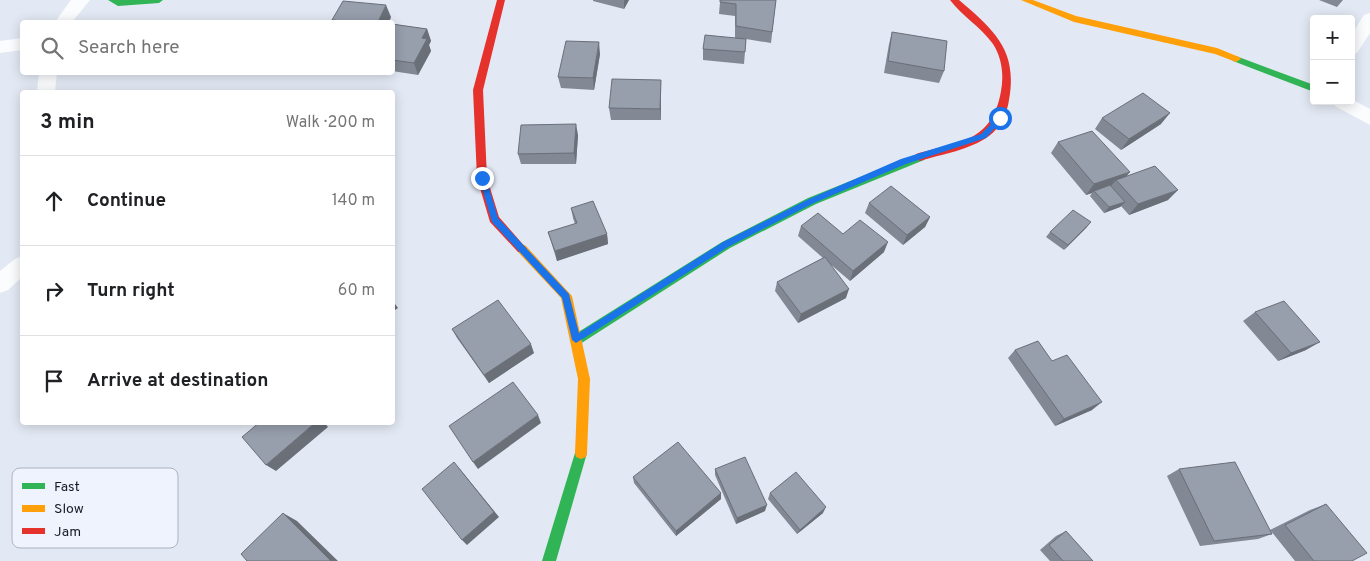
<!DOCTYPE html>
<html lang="en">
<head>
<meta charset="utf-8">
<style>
	body { margin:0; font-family:Overpass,sans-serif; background:#f2f2f2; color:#202124 }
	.controls { position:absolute; right:15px; top:15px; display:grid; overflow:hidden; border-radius:5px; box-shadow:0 2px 12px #0003 }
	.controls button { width:45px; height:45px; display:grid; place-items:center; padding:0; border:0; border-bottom:1px solid #e0e0e0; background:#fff; color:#202124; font:25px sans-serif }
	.stop { position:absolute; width:15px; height:15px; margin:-11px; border:4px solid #1a73e8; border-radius:50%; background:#fff }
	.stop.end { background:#1a73e8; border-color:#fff; box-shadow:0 1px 5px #0008 }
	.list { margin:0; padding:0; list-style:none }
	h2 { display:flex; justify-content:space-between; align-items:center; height:65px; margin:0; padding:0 20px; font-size:21px }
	h2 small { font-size:16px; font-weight:400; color:#757577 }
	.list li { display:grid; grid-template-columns:32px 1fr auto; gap:15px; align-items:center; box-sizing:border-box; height:90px; padding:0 20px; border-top:1px solid #e0e0e0 }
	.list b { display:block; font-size:19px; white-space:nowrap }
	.list em { font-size:16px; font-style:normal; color:#757577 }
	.icon { flex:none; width:28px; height:28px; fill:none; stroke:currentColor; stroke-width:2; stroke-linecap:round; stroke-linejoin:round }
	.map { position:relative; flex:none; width:1370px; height:561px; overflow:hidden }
	.search { position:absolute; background:#fff; box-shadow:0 2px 12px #0003; left:20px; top:20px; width:375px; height:55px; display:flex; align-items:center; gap:12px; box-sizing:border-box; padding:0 18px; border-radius:5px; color:#757577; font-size:19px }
	.panel { position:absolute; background:#fff; box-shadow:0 2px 12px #0003; left:20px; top:90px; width:375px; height:335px; border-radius:5px }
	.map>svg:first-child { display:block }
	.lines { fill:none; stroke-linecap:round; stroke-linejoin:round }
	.street { fill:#fbfcfd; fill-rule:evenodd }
	.fast { fill:#30b455; fill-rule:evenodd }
	.slow { fill:#ff9f0a; fill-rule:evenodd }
	.jam { fill:#e5322d; fill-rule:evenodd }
	.wall { fill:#828894 }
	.shaded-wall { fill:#6a6f78 }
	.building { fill:#979eac; stroke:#6a6f78 }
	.route { fill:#1a73e8 }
	.key { fill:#eef3fe; stroke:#aeb2bd; stroke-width:1 }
	.key-label { font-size:14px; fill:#181c25 }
</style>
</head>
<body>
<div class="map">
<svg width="1370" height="561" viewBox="0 0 1370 561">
	<rect width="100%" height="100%" fill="#e3e9f4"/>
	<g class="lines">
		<path class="street" d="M71,0H90L72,22H55Z
			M1370,13V33L1357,53L1351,55V35L1364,15Z
			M22,38V50L0,53V41Z
			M39,72H57L55,92H37Z
			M1351,99L1370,109V125L1335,106L1332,101H1351Z
			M22,256V277L8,290L0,293V271L15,259Z"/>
		<path class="fast" d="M108,0H163L159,3L118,6Z
			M1236,56L1314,85V92L1233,61L1231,59Z
			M920,153L925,157L924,160L816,204L730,248L580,344L576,345L572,344L570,340L572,336L722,242L808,198Z
			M581,447L586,449L587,453L556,561H542L575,453L576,449Z"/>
		<path class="slow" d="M1021,0H1033L1076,16L1217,48L1239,57L1241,59L1236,62L1215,54L1074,22Z
			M522,244L526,246L572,296L590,379L587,453L586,457L581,459L576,457L575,453L578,379L561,298L518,252L517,249L518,246Z"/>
		<path class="jam" d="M497,0H505L483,90L487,178L499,217L527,249L526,252H518L490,222L477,178L473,90Z
			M950,0H959C994,30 1018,50 1009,100C1007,114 1000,128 989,136C970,150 942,154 920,161L915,157L916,154C959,141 992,143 1001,91C1004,75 1002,58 993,44C981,27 962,16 950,0Z"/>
	</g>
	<path class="wall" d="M593,0H629L624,9L593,1Z
		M776,0L771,43L746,39L744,64L703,60V49L735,38V16L719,14L720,2Z
		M1319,0H1343L1337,7Z
		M391,17L389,22H334L332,20Z
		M392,24L427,29L431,41L429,45L431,51L418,75L392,71Z
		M892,32L944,71L939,83L884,73L889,44Z
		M600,54L594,90L561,88L558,77Z
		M661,80V120H611L609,108Z
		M1102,118L1161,124L1121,150L1095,129Z
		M578,135L576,164H521L518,154Z
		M1058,142L1126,176L1168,200L1129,215L1121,206L1120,207L1104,213L1090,196L1092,193L1086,195L1051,153Z
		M869,203L930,217L925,227L903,245L865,213Z
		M571,208L607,234L608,244L557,261L548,232L575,224L573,218Z
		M801,226L843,234L884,252L850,281L829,263L846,298L798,323L775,291L777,282L823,258L798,236Z
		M1087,227L1064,250L1046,237L1050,232Z
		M1255,312L1306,350L1278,361L1243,321Z
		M452,329L534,353L489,383L457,338Z
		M1015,350L1052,361L1092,410L1055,426L1008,358Z
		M715,469L765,511L736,524L715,475Z
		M1179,469L1270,530L1310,510L1326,504L1352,561H1295L1271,531L1272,534L1258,539L1200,546L1167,476Z
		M633,477L721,493V499L676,536L634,483Z
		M770,493L823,513L797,534L768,499Z
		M1066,531L1093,561H1050L1040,550L1056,536Z"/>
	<path class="shaded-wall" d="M624,0H629L624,9Z
		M386,5L391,17L389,22H378Z
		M427,29L431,41L429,45L431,51L418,75L414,63L422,38Z
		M599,42L600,54L594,90L593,78Z
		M661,80V120L660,109Z
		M1170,113L1161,124L1121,150L1129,139Z
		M576,124L578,135L576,164L574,153Z
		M1130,172L1121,183L1116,180L1111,186L1094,191L1092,193L1086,195L1094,184Z
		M1178,190L1168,200L1129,215L1138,204Z
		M1125,202L1120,207L1104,213L1109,207Z
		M930,217L925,227L903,245L907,235Z
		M1091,222L1087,227L1064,250L1068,245Z
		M607,234L608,244L557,261L555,251Z
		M888,242L884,252L850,281L853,271Z
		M849,289L846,298L798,323L801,314Z
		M392,300L398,308L392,312Z
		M1320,342L1306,350L1278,361L1291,353Z
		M531,344L534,353L489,383L484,375Z
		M1102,402L1092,410L1055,426L1064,419Z
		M538,415L541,423L478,469L473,462Z
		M316,422H324L328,427L276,471L266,465Z
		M459,468L499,517L467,545L462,540Z
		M721,493V499L676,536V531Z
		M767,505L765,511L736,524L737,518Z
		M826,507L823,513L797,534L800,530Z
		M283,513L297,521L338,561H331Z"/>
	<path class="building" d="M720,0H776L772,32L736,26V4L720,2Z
		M343,1L386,5L378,22H355L332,20Z
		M392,24L427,29L422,38L427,39L414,63L392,60Z
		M892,32L947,41L944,71L888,61Z
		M705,35L746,39L745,52L703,49Z
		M566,41L599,42L593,78L558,77Z
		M612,79L661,80L660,109L609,108Z
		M1143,93L1170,113L1129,139L1102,118Z
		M576,124L574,153L518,154L521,125Z
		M1092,131L1130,172L1094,184L1058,142Z
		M1155,166L1178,190L1138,204L1116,180Z
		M1110,185L1125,202L1109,207L1094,191Z
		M891,186L930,217L907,235L869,203Z
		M593,201L607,234L555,251L548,232L577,223L571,208Z
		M1073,210L1091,222L1068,245L1050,232Z
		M818,213L843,234L860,220L888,242L853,271L801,226Z
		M825,257L849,289L801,314L777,282Z
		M498,300L531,344L484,375L452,329Z
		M1284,301L1320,342L1291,353L1255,312Z
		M1038,341L1052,361L1067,355L1102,402L1064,419L1015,350Z
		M513,382L538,415L473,462L449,426Z
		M260,422H316L266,465L242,437Z
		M678,442L721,493L676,531L633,477Z
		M745,457L767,505L737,518L715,469Z
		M454,462L494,512L462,540L422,489Z
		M1235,462L1272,534L1214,541L1179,469Z
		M796,472L826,507L800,530L770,493Z
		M1326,504L1367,553L1352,561H1314L1285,525Z
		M283,513L331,561H247L241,554Z
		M1066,531L1093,561H1063L1049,545Z"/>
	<path class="route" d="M1000,115L1002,116V120L986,138L906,164L814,203L728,247L576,343L572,340L562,298L492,222L479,178L482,175L486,178L498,218L569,294L579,333L723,242L809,199L901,159L981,134Z"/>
	<rect x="12" y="468" width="166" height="80" rx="8" class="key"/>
	<rect x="22" y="483" width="23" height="6" fill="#30b455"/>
	<rect x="22" y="505" width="23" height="7" fill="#ff9f0a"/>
	<rect x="22" y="528" width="23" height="6" fill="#e5322d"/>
	<g class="key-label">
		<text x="54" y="491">Fast</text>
		<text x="54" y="513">Slow</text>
		<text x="54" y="536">Jam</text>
	</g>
</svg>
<div class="controls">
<button>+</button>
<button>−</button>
</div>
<div class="stop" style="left:1000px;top:118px"></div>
<div class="stop end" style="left:482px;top:178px"></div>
<div class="search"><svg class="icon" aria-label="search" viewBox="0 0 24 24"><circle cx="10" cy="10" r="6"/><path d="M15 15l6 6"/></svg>Search here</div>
<section class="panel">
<h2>3 min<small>Walk · 200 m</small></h2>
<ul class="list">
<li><svg class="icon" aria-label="ahead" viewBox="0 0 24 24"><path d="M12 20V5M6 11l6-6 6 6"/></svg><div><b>Continue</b></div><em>140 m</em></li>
<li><svg class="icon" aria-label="right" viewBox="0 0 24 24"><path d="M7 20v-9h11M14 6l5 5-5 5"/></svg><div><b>Turn right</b></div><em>60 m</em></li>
<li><svg class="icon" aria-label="arrive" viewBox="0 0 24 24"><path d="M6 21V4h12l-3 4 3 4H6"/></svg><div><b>Arrive at destination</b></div></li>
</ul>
</section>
</div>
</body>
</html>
